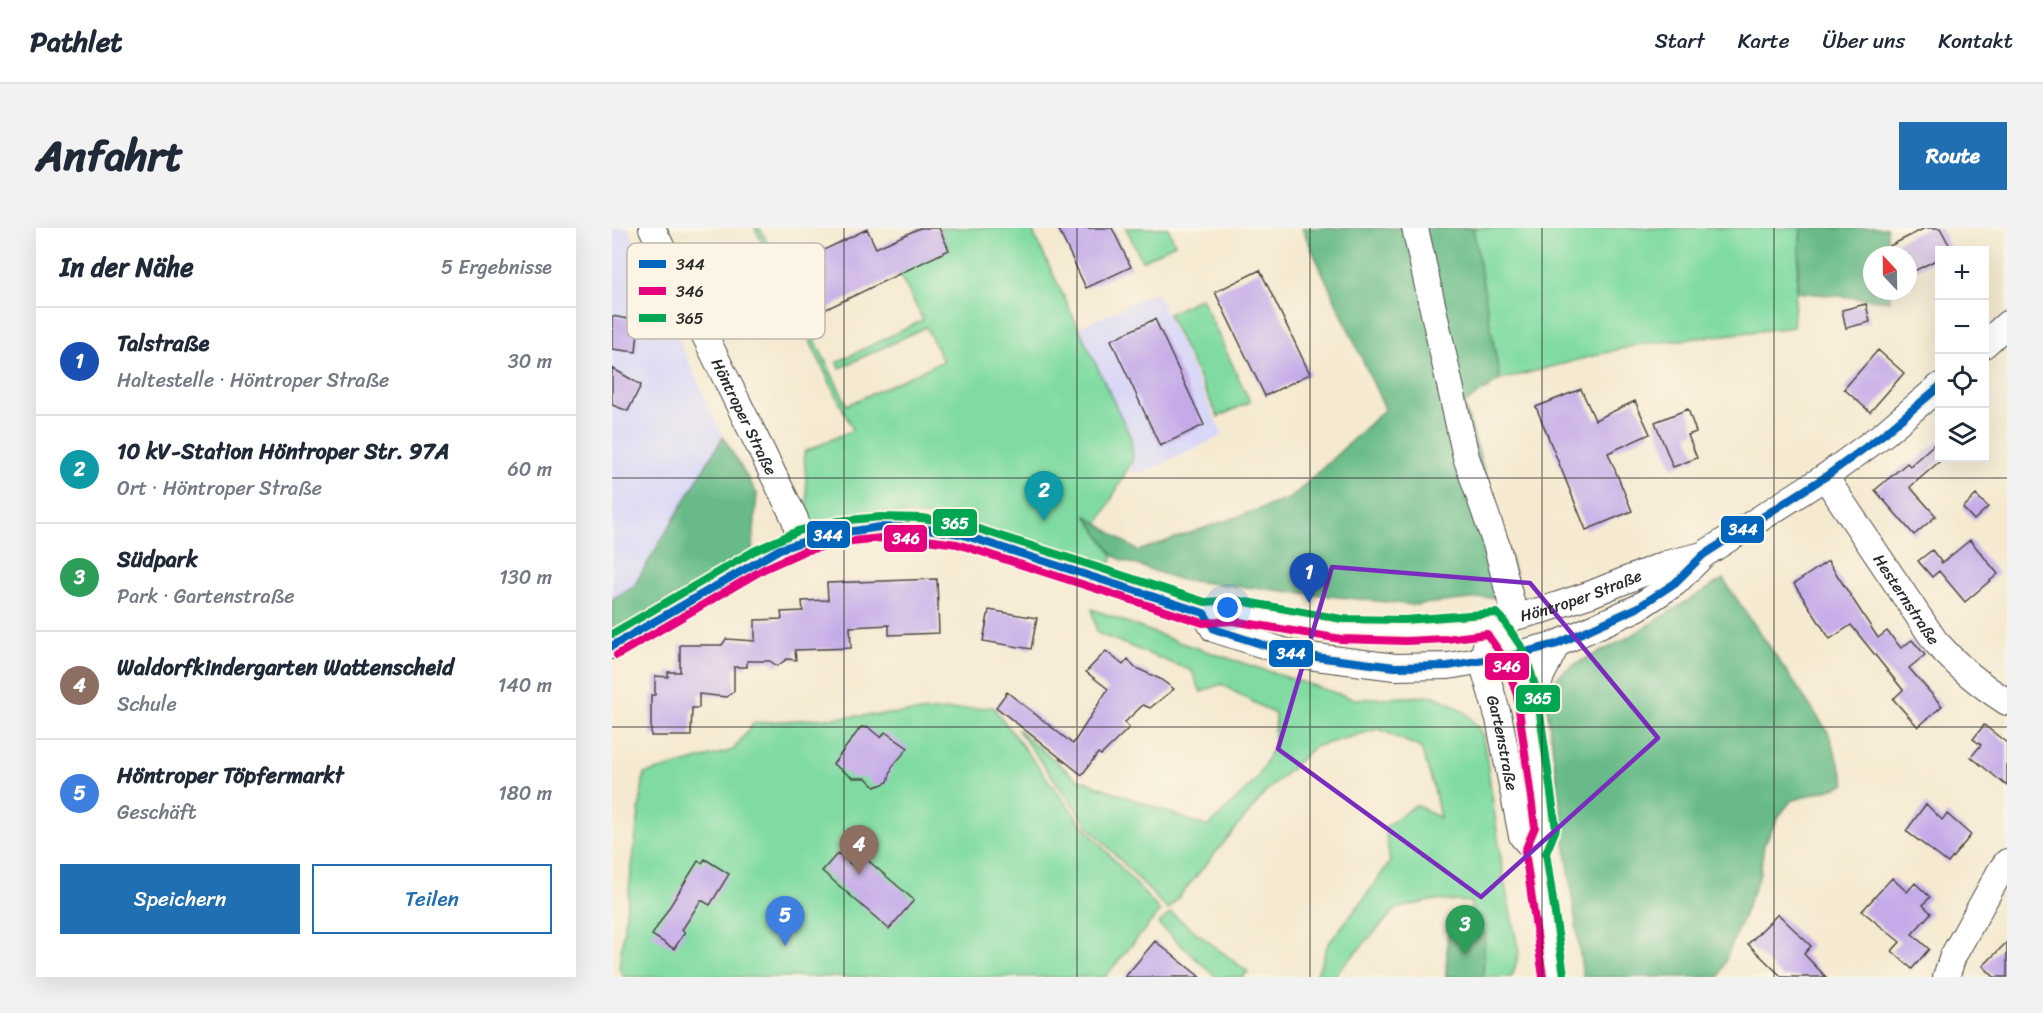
<!DOCTYPE html>
<html lang="de">
<head>
<meta charset="utf-8">
<style>
	body { margin:0; font-family:Sriracha,sans-serif; background:#f2f2f3; color:#1f2937 }
	.controls { position:absolute; right:18px; top:18px; display:grid; overflow:hidden; border-radius:0px; box-shadow:0 6px 24px #0002 }
	.controls button { width:54px; height:54px; display:grid; place-items:center; padding:0; border:0; border-bottom:2px solid #e0e1e3; background:#fff; color:#1f2937; font:30px sans-serif }
	.compass { position:absolute; left:1251px; top:18px; width:54px; height:54px; border-radius:50%; background:#fff; box-shadow:0 6px 24px #0002; rotate:338deg }
	.you { position:absolute; left:616px; top:380px; width:21px; height:21px; margin:-15px; border:4px solid #fff; border-radius:50%; background:#1a73e8; box-shadow:0 0 0 9px #1a73e833 }
	.badge { display:grid; place-items:center; width:39px; height:39px; border-radius:50%; background:#1f6fb2; color:#fff; font-size:20px; font-weight:700 }
	.pin { position:absolute; translate:-50% -50px; filter:drop-shadow(0 2px 3px #0008) }
	.pin::after { content:''; position:absolute; top:32px; width:21px; height:18px; background:inherit; clip-path:polygon(0 0,100% 0,50% 100%) }
	.list { margin:0; padding:0; list-style:none }
	h2 { display:flex; justify-content:space-between; align-items:center; height:78px; margin:0; padding:0 24px; font-size:26px }
	h2 small { font-size:20px; font-weight:400; color:#747a83 }
	.list li { display:grid; grid-template-columns:39px 1fr auto; gap:18px; align-items:center; box-sizing:border-box; height:108px; padding:0 24px; border-top:2px solid #e0e1e3 }
	.list b { display:block; font-size:22px; white-space:nowrap }
	.list p { margin:0; font-size:20px; white-space:nowrap; color:#747a83 }
	.list em { font-size:20px; font-style:normal; color:#747a83 }
	.actions { display:flex; gap:12px; padding:18px 24px }
	.actions a { flex:1; padding:14px 0; border:2px solid #1f6fb2; border-radius:0px; text-align:center; font-size:21px; color:#1f6fb2 }
	.actions .main { background:#1f6fb2; color:#fff }
	.icon { flex:none; width:33px; height:33px; fill:none; stroke:currentColor; stroke-width:2; stroke-linecap:round; stroke-linejoin:round }
	.map { position:relative; flex:none; width:1395px; height:749px; overflow:hidden; border-radius:0px }
	header { display:flex; align-items:center; gap:36px; box-sizing:border-box; height:84px; padding:0 30px; background:#fff; border-bottom:2px solid #e0e1e3 }
	header strong { font-size:28px }
	nav { display:flex; gap:33px; margin-inline-start:auto; font-size:21px }
	.intro { display:flex; align-items:center; justify-content:space-between; box-sizing:border-box; height:144px; padding:0 36px }
	h1 { margin:0; font-size:42px }
	.button { padding:15px 27px; border-radius:0px; background:#1f6fb2; color:#fff; font-size:21px; font-weight:700 }
	main { display:flex; gap:36px; padding:0 36px }
	aside { flex:1; background:#fff; border-radius:0px; box-shadow:0 6px 24px #0002 }
	.map>svg:first-child { display:block }
	.built { fill:#d8d7f8 }
	.green { fill:#80dba2; stroke:#568366; stroke-width:1.5 }
	.forest { fill:#68bb88; stroke:#4a735a; stroke-width:1.5 }
	.building { fill:#c4aae9 }
	.lines { fill:none; stroke-linecap:round; stroke-linejoin:round }
	.minor-casing { stroke:#494844; stroke-width:28 }
	.minor { stroke:#fff; stroke-width:26 }
	.bus-1-casing { stroke:#fcf5e5; stroke-width:12 }
	.bus-2-casing { stroke:#fcf5e5; stroke-width:12 }
	.bus-3-casing { stroke:#fcf5e5; stroke-width:12 }
	.bus-1 { stroke:#0065bd; stroke-width:8 }
	.bus-2 { stroke:#e5007d; stroke-width:8 }
	.bus-3 { stroke:#00a651; stroke-width:8 }
	.marked { fill:none; stroke:#7b2cbf; stroke-width:4.5; stroke-linejoin:round }
	.grid { fill:none; stroke:#2b2b2b; stroke-width:1.5; stroke-opacity:0.55 }
	.labels { text-anchor:middle; stroke-width:4.5; stroke-linejoin:round; paint-order:stroke }
	.street-label { font-size:16px; fill:#2b2b2b; stroke:#fcf5e5 }
	.key { fill:#fcf5e5; stroke:#bdb8ad; stroke-width:1.5 }
	.key-label { font-size:16px; fill:#2b2b2b }
	.line-badge { stroke:#fcf5e5; stroke-width:2 }
	.badge-label { font-size:16px; text-anchor:middle; font-weight:bold; fill:#fff }
</style>
</head>
<body>
<header>
<strong>Pathlet</strong>
<nav><a>Start</a><a>Karte</a><a>Über uns</a><a>Kontakt</a></nav>
</header>
<div class="intro"><h1>Anfahrt</h1><a class="button">Route</a></div>
<main>
<aside>
<h2>In der Nähe<small>5 Ergebnisse</small></h2>
<ul class="list">
<li><span class="badge" style="background:#1a4fb4">1</span><div><b>Talstraße</b><p>Haltestelle · Höntroper Straße</p></div><em>30 m</em></li>
<li><span class="badge" style="background:#0f9aa8">2</span><div><b>10 kV-Station Höntroper Str. 97A</b><p>Ort · Höntroper Straße</p></div><em>60 m</em></li>
<li><span class="badge" style="background:#2e9e5b">3</span><div><b>Südpark</b><p>Park · Gartenstraße</p></div><em>130 m</em></li>
<li><span class="badge" style="background:#8d6e63">4</span><div><b>Waldorfkindergarten Wattenscheid</b><p>Schule</p></div><em>140 m</em></li>
<li><span class="badge" style="background:#3f7fe0">5</span><div><b>Höntroper Töpfermarkt</b><p>Geschäft</p></div><em>180 m</em></li>
</ul>
<div class="actions"><a class="main">Speichern</a><a>Teilen</a></div>
</aside>
<div class="map">
<svg width="1395" height="749" viewBox="0 0 1395 749">
	<rect width="100%" height="100%" fill="#fcf5e5"/>
	<filter id="ink" filterUnits="userSpaceOnUse"><feTurbulence type="fractalNoise" baseFrequency=".0167" numOctaves="2"/><feDisplacementMap in="SourceGraphic" scale="12" xChannelSelector="R" yChannelSelector="G"/><feConvolveMatrix kernelMatrix="1 2 1 2 8 2 1 2 1" color-interpolation-filters="sRGB"/></filter>
	<filter id="wash" filterUnits="userSpaceOnUse"><feTurbulence type="fractalNoise" baseFrequency=".008" numOctaves="4" result="noise"/><feDisplacementMap in="SourceGraphic" scale="24" xChannelSelector="R" yChannelSelector="G"/><feGaussianBlur stdDeviation="1.35" result="paint"/><feColorMatrix in="noise" values="0 0 0 0 0 0 0 0 0 0 0 0 0 0 0 0 0 1.4 0 .05"/><feComposite in="paint" operator="in"/></filter>
	<g filter="url(#wash)">
		<rect width="100%" height="100%" fill="#f5e9d0"/>
		<path class="built" d="M0,0H16L111,209L22,358L0,371Z
			M544,64L611,207L528,246L514,239L402,129Z"/>
		<path class="green" d="M143,0H148L235,177L331,133L314,99L228,140L225,134L311,92L280,31L314,33L337,22L327,0H419L519,210L521,231L486,296L475,289L501,327L495,347L331,290L273,284L197,297L192,224L241,202Z
			M514,0H556L563,16L530,33Z
			M861,0H1189L1181,99L1024,117L888,152Z
			M589,70L638,174L606,189L556,86Z
			M480,381L566,414L742,471L822,468L840,476L854,485L870,505L874,527L893,658L907,725L900,749H834L836,700L858,697L859,674L822,672L784,681L721,749H704L716,716L751,672L778,634L773,599L804,577L828,590L822,560L809,520L767,501L702,519L654,564L556,682L478,600L405,501L464,550L596,599L645,551L662,517L663,486L609,456L589,464L580,443L485,405Z
			M381,479L468,594L548,683L493,749H12L7,739L32,546L121,522L142,495Z
			M559,685L636,744L630,749H604L546,696Z"/>
		<path class="forest" d="M690,0H861L888,152L852,176L909,366L802,377L569,352L510,332L501,327L474,287L526,323L679,270L773,181Z
			M1189,0H1275L1276,27H1260V63H1278V73L1185,64Z
			M111,209L145,266L140,326L0,404V371L22,358Z
			M1111,351L1216,504L1234,556L1179,573L1167,588L1152,617L1148,646L1107,749H971L935,479L938,455L959,438L1012,412Z
			M858,697L873,704L871,749H834L836,700Z"/>
		<g id="blocks">
			<path class="building" d="M308,0H327L337,22L202,87L188,57L196,53L187,34L255,1L264,20Z
				M446,0H500L519,39L474,60Z
				M1313,0H1328L1340,22H1328V30L1296,46V27H1260Z
				M648,42L698,146L653,168L603,64Z
				M1254,76L1258,94L1234,100L1230,82Z
				M0,88L27,93L24,124L0,121Z
				M543,91L592,197L548,218L499,112Z
				M1266,122L1292,145L1258,184L1232,161Z
				M0,140L29,157L16,183L0,177Z
				M969,161L983,192L1023,173L1038,206L996,225L1020,283L974,302L924,179Z
				M1076,181L1084,204L1076,207L1085,230L1061,239L1043,194Z
				M1328,211V233L1298,259L1324,288L1302,307L1263,262L1295,235L1298,238Z
				M1364,267L1376,279L1362,292L1351,280Z
				M1358,312L1386,346L1353,374L1327,343L1320,349L1306,333L1320,322L1330,335Z
				M1216,333L1266,410L1275,403L1289,420L1300,412L1313,427L1297,440L1330,478L1306,499L1281,471L1291,462L1239,397L1218,411L1182,356Z
				M325,351L327,405L277,407V397L238,399L239,420L183,422L184,432L175,431L165,438L158,433H135V439H122V463L115,469L87,466V480H80L79,508H39V467H43V448L56,449V444H68V417H110L114,411L143,413V392L170,391L169,384L191,383L190,373L216,372L215,355Z
				M377,382L425,390L419,421L371,413Z
				M494,423L511,437L516,431L522,439L548,451L562,461L538,480L531,477L513,494L517,500L489,527L486,525L470,547L384,479L395,464L461,516L496,461L474,444Z
				M1372,497L1395,515V558L1359,529L1369,517L1361,511Z
				M249,499L257,500L269,510L273,504L296,520L280,539L276,554L263,559L254,550H241L221,536Z
				M1314,576L1330,592L1335,586L1359,607L1336,635L1294,603Z
				M226,625L243,640L252,629L302,672L277,701L210,643Z
				M93,631L117,646L98,677L89,672L70,702L73,704L62,721L40,707L86,633L90,635Z
				M1280,650L1295,664L1303,655L1318,669L1311,677L1319,685L1300,706L1317,721L1300,741L1280,723L1288,714L1250,683Z
				M1166,686L1199,718L1192,726L1214,749H1170L1136,716Z
				M543,713L588,749H513Z
				M1395,714V749H1382L1371,738Z"/>
		</g>
	</g>
	<g filter="url(#ink)">
		<use href="#blocks" fill-opacity="0" stroke="#494844" stroke-width="1.5"/>
		<g class="lines">
			<defs>
				<g id="minor">
					<path id="s1" d="M40,0L183,291L188,314"/>
					<path d="M803,0L854,229L885,319L903,389"/>
					<path d="M1372,117L1395,96"/>
					<path id="s2" d="M1213,249L1323,413C1345,438 1366,456 1395,474"/>
					<path d="M592,385L602,401L680,426L783,439L836,438L902,427L945,416L1025,380L1063,355L1091,327L1213,249L1273,205L1328,158"/>
					<path d="M892,413L902,427L909,445L918,485L934,601L923,623"/>
					<path id="s3" d="M0,418C36,397 72,376 107,355C134,340 160,322 189,313C242,297 295,295 348,306L592,385L622,382L682,394L729,401L793,403L833,401L880,395L934,381L979,366L1054,336L1091,327"/>
					<path id="s4" d="M874,418L870,433L887,491L910,608L923,623L942,749"/>
					<path d="M919,482L929,448L945,416"/>
					<path d="M1334,749L1341,728L1389,642L1395,634"/>
				</g>
			</defs>
			<use href="#minor" class="minor-casing"/>
			<use href="#minor" class="minor"/>
			<defs>
				<path id="bus-1" d="M0,418L168,321L209,308L268,299L308,300L348,306L592,385L602,401L680,426L783,439L836,438L902,427L945,416L1025,380L1063,355L1091,327L1213,249L1273,205L1328,158"/>
				<path id="bus-2" d="M5,427L152,341L192,323L231,314L269,310L307,311L345,316L591,395L621,393L729,411L794,413L834,411L875,406L893,432L905,467L923,599L913,623L931,749"/>
				<path id="bus-3" d="M0,406L142,323L186,303L227,293L268,289L309,290L351,296L593,374L623,372L730,391L793,392L884,385L889,389L912,423L925,464L944,601L934,625L952,747"/>
			</defs>
			<use href="#bus-1" class="bus-1-casing"/>
			<use href="#bus-2" class="bus-2-casing"/>
			<use href="#bus-3" class="bus-3-casing"/>
			<use href="#bus-1" class="bus-1"/>
			<use href="#bus-2" class="bus-2"/>
			<use href="#bus-3" class="bus-3"/>
		</g>
	</g>
	<path class="marked" d="M720,339L918,355L1046,510L869,669L666,521Z"/>
	<path class="grid" d="M232,0V749M465,0V749M698,0V749M930,0V749M1162,0V749M0,250H1395M0,499H1395"/>
	<g class="labels">
		<g class="street-label">
			<text dy="6" stroke="none"><textPath href="#s1" startOffset="210">Höntroper Straße</textPath></text>
			<text dy="6" stroke="none"><textPath href="#s3" startOffset="1017">Höntroper Straße</textPath></text>
			<text dy="6" stroke="none"><textPath href="#s2" startOffset="147">Hesternstraße</textPath></text>
			<text dy="6" stroke="none"><textPath href="#s4" startOffset="100">Gartenstraße</textPath></text>
		</g>
	</g>
	<rect x="15" y="15" width="198" height="96" rx="9" class="key"/>
	<rect x="27" y="32" width="27" height="8" fill="#0065bd"/>
	<rect x="27" y="59" width="27" height="8" fill="#e5007d"/>
	<rect x="27" y="86" width="27" height="8" fill="#00a651"/>
	<g class="key-label">
		<text x="64" y="42">344</text>
		<text x="64" y="69">346</text>
		<text x="64" y="96">365</text>
	</g>
	<g class="line-badge">
		<rect x="320" y="280" width="46" height="29" rx="6" fill="#00a651"/>
		<rect x="1108" y="287" width="45" height="29" rx="6" fill="#0065bd"/>
		<rect x="194" y="292" width="45" height="29" rx="6" fill="#0065bd"/>
		<rect x="271" y="296" width="45" height="29" rx="6" fill="#e5007d"/>
		<rect x="656" y="411" width="46" height="29" rx="6" fill="#0065bd"/>
		<rect x="872" y="424" width="46" height="29" rx="6" fill="#e5007d"/>
		<rect x="903" y="456" width="46" height="29" rx="6" fill="#00a651"/>
	</g>
	<g class="badge-label">
		<text x="343" y="301">365</text>
		<text x="1131" y="307">344</text>
		<text x="216" y="313">344</text>
		<text x="294" y="316">346</text>
		<text x="679" y="431">344</text>
		<text x="895" y="444">346</text>
		<text x="926" y="476">365</text>
	</g>
</svg>
<div class="controls">
<button>+</button>
<button>−</button>
<button><svg class="icon" aria-label="locate" viewBox="0 0 24 24"><circle cx="12" cy="12" r="6"/><path d="M12 2v4M12 18v4M2 12h4M18 12h4"/></svg></button>
<button><svg class="icon" aria-label="layers" viewBox="0 0 24 24"><path d="M12 4l9 5-9 5-9-5zM3 14l9 5 9-5"/></svg></button>
</div>
<svg class="compass" viewBox="-18 -18 36 36"><path d="M0-13l5 13h-10z" fill="#e53935"/><path d="M0 13l5-13h-10z" fill="#747a83"/></svg>
<div class="you"></div>
<div class="pin badge" style="left:697px;top:375px;background:#1a4fb4">1</div>
<div class="pin badge" style="left:432px;top:293px;background:#0f9aa8">2</div>
<div class="pin badge" style="left:853px;top:727px;background:#2e9e5b">3</div>
<div class="pin badge" style="left:247px;top:647px;background:#8d6e63">4</div>
<div class="pin badge" style="left:173px;top:718px;background:#3f7fe0">5</div>
</div>
</main>
</body>
</html>
